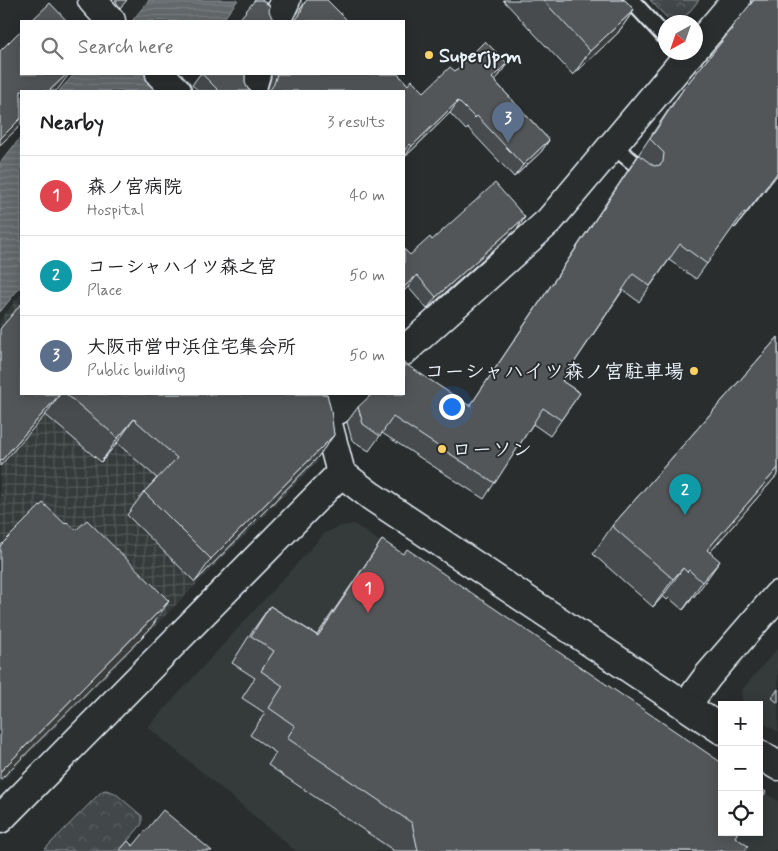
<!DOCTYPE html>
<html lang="en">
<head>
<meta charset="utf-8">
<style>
	body { margin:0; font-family:Mynerve,"Klee One",sans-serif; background:#f2f2f2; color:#202124 }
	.controls { position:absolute; right:15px; bottom:15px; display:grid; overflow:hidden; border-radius:0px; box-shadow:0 2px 12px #0003 }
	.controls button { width:45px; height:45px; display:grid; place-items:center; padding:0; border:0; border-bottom:1px solid #e0e0e0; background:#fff; color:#202124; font:25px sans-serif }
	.compass { position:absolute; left:658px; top:15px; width:45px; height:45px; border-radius:50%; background:#fff; box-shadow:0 2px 12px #0003; rotate:220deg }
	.you { position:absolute; left:451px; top:406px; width:18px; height:18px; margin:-12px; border:4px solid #fff; border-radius:50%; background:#1a73e8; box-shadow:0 0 0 8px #1a73e833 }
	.badge { display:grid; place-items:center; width:32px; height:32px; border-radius:50%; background:#111827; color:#fff; font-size:16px; font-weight:700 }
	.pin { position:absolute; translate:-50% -41px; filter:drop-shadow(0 1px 2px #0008) }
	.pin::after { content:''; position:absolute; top:26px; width:18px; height:15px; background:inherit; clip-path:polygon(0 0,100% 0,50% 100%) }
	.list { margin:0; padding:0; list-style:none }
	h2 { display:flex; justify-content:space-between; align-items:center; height:65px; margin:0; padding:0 20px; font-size:21px }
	h2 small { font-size:16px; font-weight:400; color:#757577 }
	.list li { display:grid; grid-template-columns:32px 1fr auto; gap:15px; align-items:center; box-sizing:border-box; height:80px; padding:0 20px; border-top:1px solid #e0e0e0 }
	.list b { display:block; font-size:19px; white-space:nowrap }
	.list p { margin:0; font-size:16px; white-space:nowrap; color:#757577 }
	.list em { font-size:16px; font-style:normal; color:#757577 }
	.icon { flex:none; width:28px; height:28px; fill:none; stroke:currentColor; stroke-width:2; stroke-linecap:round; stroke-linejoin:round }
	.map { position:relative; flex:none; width:778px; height:851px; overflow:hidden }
	.search { position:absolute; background:#fff; box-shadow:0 2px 12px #0003; left:20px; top:20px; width:385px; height:55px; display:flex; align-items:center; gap:12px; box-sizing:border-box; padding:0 18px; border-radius:0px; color:#757577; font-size:19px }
	.panel { position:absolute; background:#fff; box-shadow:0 2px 12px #0003; left:20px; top:90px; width:385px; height:305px; border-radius:0px }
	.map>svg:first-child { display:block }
	.built { fill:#363a3b }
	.industrial { fill:url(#industrial-grid) }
	.park { fill:url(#park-crowns); stroke:#959ca0 }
	.water { fill:url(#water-rules); stroke:#989fa3 }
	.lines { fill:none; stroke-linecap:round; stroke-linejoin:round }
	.service-casing { stroke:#e8f1f8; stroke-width:19 }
	.minor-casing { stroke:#e8f1f8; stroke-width:31 }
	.tertiary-casing { stroke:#e8f1f8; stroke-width:31 }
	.service { stroke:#2a2d2e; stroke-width:15 }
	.minor { stroke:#2a2d2e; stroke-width:28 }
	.tertiary { stroke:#2a2d2e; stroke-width:28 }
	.wall { fill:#474b4d; stroke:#e8f1f8 }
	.shaded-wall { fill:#3a3d3e; stroke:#e8f1f8 }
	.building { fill:#535759; stroke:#e8f1f8 }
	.poi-dot { fill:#ffd166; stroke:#2a2d2e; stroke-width:2 }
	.labels { text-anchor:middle; stroke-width:4; stroke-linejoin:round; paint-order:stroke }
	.poi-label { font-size:20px; font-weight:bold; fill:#e8f1f8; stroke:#2a2d2e; text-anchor:start }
</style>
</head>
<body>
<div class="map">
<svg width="778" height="851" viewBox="0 0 778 851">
	<defs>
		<pattern id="industrial-grid" width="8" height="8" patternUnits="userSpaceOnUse" patternTransform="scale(1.25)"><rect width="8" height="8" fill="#363a3b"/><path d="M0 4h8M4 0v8" fill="none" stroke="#535758"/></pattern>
		<pattern id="park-crowns" width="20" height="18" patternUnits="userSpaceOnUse" patternTransform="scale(1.25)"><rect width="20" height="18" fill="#424648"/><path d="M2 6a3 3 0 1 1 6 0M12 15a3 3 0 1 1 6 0" fill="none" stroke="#5d6163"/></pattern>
		<pattern id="water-rules" width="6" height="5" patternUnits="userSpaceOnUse" patternTransform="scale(1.25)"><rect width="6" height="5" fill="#63686b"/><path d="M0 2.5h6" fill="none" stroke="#797e81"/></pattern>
	</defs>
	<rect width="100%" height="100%" fill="#2a2d2e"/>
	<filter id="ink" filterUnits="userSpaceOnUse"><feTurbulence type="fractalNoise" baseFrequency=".02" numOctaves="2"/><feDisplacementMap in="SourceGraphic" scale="10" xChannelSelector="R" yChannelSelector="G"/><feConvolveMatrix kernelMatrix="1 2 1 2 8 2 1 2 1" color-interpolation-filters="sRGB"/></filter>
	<g filter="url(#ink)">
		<path class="built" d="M354,524L600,693L722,832H759V789L778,801V847L774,851H296L148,727L325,533L338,527Z
			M778,648V732L759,720V705H743L741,691Z"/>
		<path class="industrial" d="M21,294V394L313,419L318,461L0,783V320Z"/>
		<path class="park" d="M650,0H699L681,22H671Z
			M106,790L115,793L142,816V824L119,851H43L102,791Z"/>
		<path class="water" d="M149,0H238L222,21H132Z
			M74,74H183L168,91H59Z
			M21,137V286L0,312V163Z"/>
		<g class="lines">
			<defs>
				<path id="service" d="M631,0L666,38
					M612,145L645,172"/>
				<path id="minor" d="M92,0L111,21
					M276,21L286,0
					M696,47L736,0
					M160,74L177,91
					M251,91L256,74
					M404,351L549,221L691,52
					M320,394L341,473
					M325,413L338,410L355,394
					M686,706L708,676L778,595"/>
				<path id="tertiary" d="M759,754L778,766
					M0,819L341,473L371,496L722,730"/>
			</defs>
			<use href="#service" class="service-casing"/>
			<use href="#minor" class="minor-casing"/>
			<use href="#tertiary" class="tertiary-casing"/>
			<use href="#service" class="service"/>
			<use href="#minor" class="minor"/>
			<use href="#tertiary" class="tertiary"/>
		</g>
		<path class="wall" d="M115,0H127L120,8Z
			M503,0H625L634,10L617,34L573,75Z
			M753,0H778V174L735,228L733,227L696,279L669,260L639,302L623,290L562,381L580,393L550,436L533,424L484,499L382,433L369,451L352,440L347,422L358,407L470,406L673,103L684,88L720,44L731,28L751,4Z
			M305,2L348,21H293L297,14Z
			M507,63L499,76L494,80L549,140L541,152L514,177L468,128L466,130L450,113L404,158V91H267L271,78V74H398L408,85L424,92L455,71Z
			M200,74H245V83L248,89L251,91H199L192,85Z
			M525,217L517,229L427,309L408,287L410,255L432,240Z
			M778,337V474L710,552L700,589L683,610L669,598L667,600L663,596L653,607L593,554L612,526Z
			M21,394H327L334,435L317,458L195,582L127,515L144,492L157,478L117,443L101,462Z
			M382,540L735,837L745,851H393V850L268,765L276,753L250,735L265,713L242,698L255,678L232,663L251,633L270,606L317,635Z
			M778,689V703L772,698Z"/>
		<path class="shaded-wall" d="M634,10L617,34L573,75L590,51Z
			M507,63L499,76L484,90L492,78Z
			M67,74H69L58,89L56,91H49Z
			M458,101L450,113L404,158L412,146Z
			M21,118V125L0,145V139Z
			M549,140L541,152L514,177L523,165Z
			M778,172V174L735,228L746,213Z
			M525,217L517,229L427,309L436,297Z
			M417,275L408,287L404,291V287Z
			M60,394L46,414L0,466V462Z
			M134,419L117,443L101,462L118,438Z
			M334,435L317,458L195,582L211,559Z
			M778,468V474L692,573L707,550Z
			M720,561L700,589L683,610L702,582Z
			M683,568L663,596L653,607L673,579Z
			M169,601L150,629L0,780V772Z"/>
		<path class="building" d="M255,0H262L270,6L269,11L272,18L276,21H238Z
			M307,0H327L348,21H294L299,16L305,2Z
			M543,0H625L634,10L590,51Z
			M754,0H778V172L746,213L744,212L707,264L680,244L650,286L633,274L562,381L580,393L561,420L543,408L495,483L393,417L380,436L363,424L358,407L372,394H404V363L470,406L639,155L654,166L660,165L663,162L664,153L650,139L684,88L732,29L731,28Z
			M50,3L67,21H31Z
			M21,30V74H67L49,91H21V118L0,139V51Z
			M485,41L507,63L492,78L549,140L523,165L477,116L475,118L458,101L412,146L410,144L404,151V91H268L270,90L274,84L277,74H398L408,85L412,80L424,92L450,67L455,71Z
			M202,74H245V83L248,89L251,91H219Z
			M495,183L525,217L436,297L417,275L404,287V249L410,255L430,237L432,240Z
			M21,304V394H60L0,462V329Z
			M778,337V468L707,550L720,561L702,582L689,570L687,572L683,568L673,579L612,526Z
			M66,394H327L331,410L334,435L211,559L144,492L177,458L134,419L118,438Z
			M43,503L65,524L67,522L76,530L87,520L169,601L0,772V546Z
			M382,540L403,554L407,549L722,763V832H738L735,837L748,846L745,851H418L412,823L287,738L295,726L269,708L283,686L261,671L274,651L251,636L270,606L318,636Z
			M759,788L766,792L759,802Z
			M163,810L212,851H119L128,841L133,846Z"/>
	</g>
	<g class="poi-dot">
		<circle cx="429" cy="55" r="5"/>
		<circle cx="694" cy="371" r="5"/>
		<circle cx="442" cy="449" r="5"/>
	</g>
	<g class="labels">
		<g class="poi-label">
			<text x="439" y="62">Superjpm</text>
			<text x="684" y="378" text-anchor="end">コーシャハイツ森ノ宮駐車場</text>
			<text x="452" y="456">ローソン</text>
		</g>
	</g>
</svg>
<div class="controls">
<button>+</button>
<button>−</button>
<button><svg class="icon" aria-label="locate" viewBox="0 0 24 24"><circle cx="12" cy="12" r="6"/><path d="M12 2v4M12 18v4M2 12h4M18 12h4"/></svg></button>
</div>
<svg class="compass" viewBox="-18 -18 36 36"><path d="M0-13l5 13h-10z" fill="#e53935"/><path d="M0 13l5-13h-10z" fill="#757577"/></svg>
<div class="you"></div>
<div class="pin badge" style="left:368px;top:613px;background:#e0444e">1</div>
<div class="pin badge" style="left:685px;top:515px;background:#0f9aa8">2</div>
<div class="pin badge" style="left:508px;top:143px;background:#5c6f8a">3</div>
<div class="search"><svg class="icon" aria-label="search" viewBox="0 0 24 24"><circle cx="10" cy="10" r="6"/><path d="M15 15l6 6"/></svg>Search here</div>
<section class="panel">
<h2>Nearby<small>3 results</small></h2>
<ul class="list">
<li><span class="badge" style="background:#e0444e">1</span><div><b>森ノ宮病院</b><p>Hospital</p></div><em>40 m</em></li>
<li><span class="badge" style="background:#0f9aa8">2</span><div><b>コーシャハイツ森之宮</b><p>Place</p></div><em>50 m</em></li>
<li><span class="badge" style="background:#5c6f8a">3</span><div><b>大阪市営中浜住宅集会所</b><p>Public building</p></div><em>50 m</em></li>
</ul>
</section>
</div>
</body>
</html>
